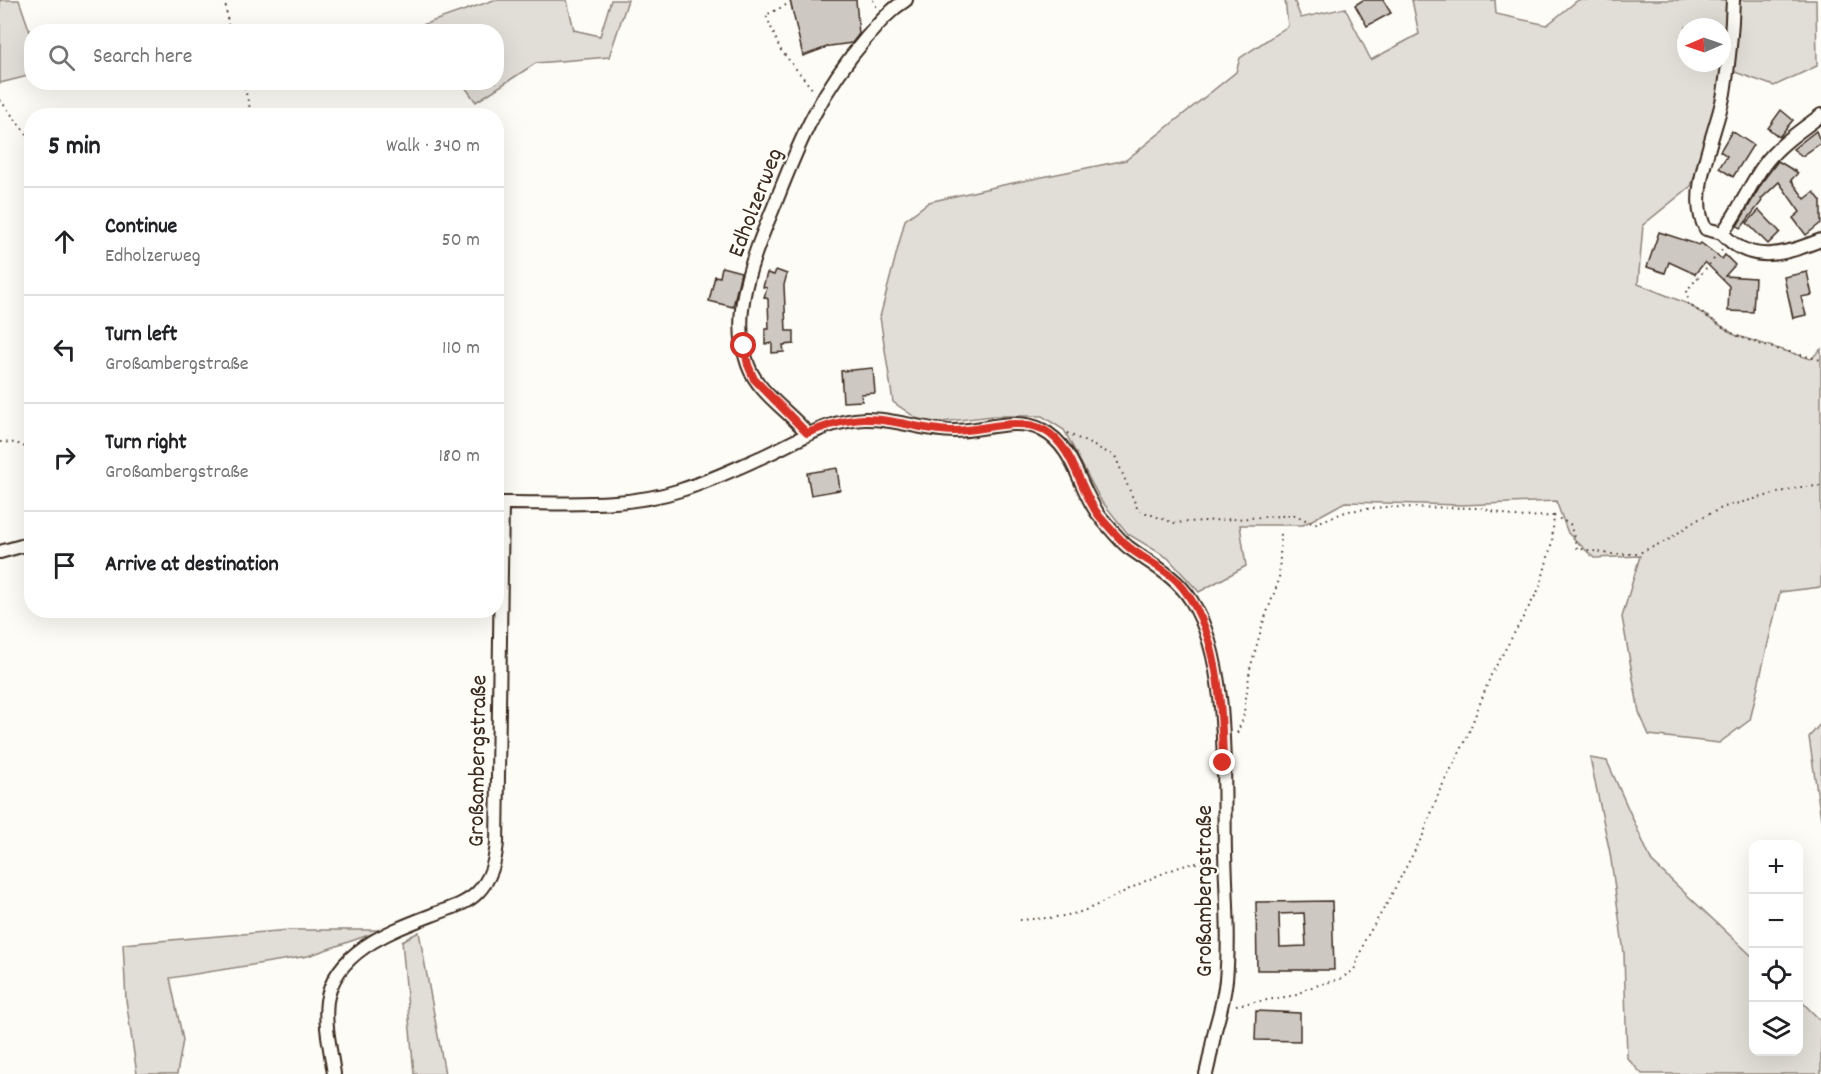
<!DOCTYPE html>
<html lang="en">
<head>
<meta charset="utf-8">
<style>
	body { margin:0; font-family:Dekko,sans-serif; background:#f6f6f6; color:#202124 }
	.controls { position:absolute; right:18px; bottom:18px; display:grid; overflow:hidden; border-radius:12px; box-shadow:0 6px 24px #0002 }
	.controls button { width:54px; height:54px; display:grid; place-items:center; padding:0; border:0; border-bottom:2px solid #e0e0e0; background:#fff; color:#202124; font:30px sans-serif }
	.compass { position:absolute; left:1677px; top:18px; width:54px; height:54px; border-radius:50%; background:#fff; box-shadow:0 6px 24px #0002; rotate:268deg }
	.stop { position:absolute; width:18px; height:18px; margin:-14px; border:4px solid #d93025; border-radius:50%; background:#fff }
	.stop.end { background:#d93025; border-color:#fff; box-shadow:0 2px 6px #0008 }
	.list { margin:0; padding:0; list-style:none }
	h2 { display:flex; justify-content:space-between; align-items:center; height:78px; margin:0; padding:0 24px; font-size:26px }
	h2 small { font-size:20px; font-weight:400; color:#757577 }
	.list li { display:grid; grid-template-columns:39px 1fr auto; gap:18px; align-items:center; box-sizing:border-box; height:108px; padding:0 24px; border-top:2px solid #e0e0e0 }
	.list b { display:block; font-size:22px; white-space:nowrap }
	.list p { margin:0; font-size:20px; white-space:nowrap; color:#757577 }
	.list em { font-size:20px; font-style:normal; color:#757577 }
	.icon { flex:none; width:33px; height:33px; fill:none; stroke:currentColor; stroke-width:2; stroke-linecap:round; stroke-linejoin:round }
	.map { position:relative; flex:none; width:1821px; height:1074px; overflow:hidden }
	.search { position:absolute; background:#fff; box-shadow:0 6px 24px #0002; left:24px; top:24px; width:480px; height:66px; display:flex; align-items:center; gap:15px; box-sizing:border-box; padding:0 21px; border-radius:24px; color:#757577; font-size:22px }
	.panel { position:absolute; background:#fff; box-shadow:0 6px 24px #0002; left:24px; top:108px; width:480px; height:510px; border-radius:24px }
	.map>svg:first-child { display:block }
	.green { fill:#e1ded7; stroke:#8e847a; stroke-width:1.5; fill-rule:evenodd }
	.building { fill:#cdc8c2; stroke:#3b2a1e; stroke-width:1.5; fill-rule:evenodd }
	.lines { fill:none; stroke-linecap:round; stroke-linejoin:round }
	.minor-casing { stroke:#3b2a1e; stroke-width:16 }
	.path { stroke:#3b2a1e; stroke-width:2; stroke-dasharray:1.5 4.5; stroke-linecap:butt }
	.minor { stroke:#fdfcf7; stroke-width:12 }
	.route { stroke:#d93025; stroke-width:8 }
	.labels { text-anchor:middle; stroke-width:4.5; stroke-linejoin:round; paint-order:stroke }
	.street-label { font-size:24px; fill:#3b2a1e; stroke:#fdfcf7 }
</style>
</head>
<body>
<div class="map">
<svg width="1821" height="1074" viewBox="0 0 1821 1074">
	<rect width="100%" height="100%" fill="#fdfcf7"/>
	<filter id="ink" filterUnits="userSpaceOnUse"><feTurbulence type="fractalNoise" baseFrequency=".0167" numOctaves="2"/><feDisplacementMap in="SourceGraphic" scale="12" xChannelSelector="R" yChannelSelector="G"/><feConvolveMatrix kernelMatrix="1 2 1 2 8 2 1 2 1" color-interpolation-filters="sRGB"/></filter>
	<g filter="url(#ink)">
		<path class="green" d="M0,0H19L31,35L32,75L0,83Z
			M494,0H567L574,30L600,36L611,0H628L609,57L536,63L476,102L462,83L496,82V32L427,31L422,25Z
			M1285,0H1294L1301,18L1345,8L1371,60L1419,34L1412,0H1495L1496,14L1547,25L1578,0H1816L1817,66L1774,86L1732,71L1691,186L1643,225L1638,284L1688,304L1735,335L1811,359L1821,349V587L1780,592L1750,720L1719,743L1649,735L1639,712L1622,617L1640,556L1594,558L1568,533L1556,501L1462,505L1345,502L1303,525H1240L1246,566L1199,592L1168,558L1128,534L1100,499L1064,430L1042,416H993L925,424L893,402L880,317L905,220L929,202L1003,185L1126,160L1236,72L1240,58L1288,26ZM1686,27H1722V63H1686Z
			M1821,723V819L1809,737Z
			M1590,758L1607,761L1652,862L1753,957L1754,1052H1798L1799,999L1821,1021V1074H1642L1627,1058L1624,953L1610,853Z
			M290,930H383L308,956L170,978L183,1040L177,1074H137L126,1000L123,944Z
			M419,932L445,1074H414L402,941Z"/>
		<path class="building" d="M790,0H856L859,34L852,43L830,46L803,56Z
			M1363,0H1383L1391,13L1367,26L1355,5Z
			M1781,110L1793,120L1779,137L1768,128Z
			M1732,131L1753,145L1733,177L1719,168L1727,156L1720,151Z
			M1816,131L1821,143L1802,156L1793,149Z
			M1778,161L1798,173L1791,180L1805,199L1814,192L1821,201V223L1806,235L1793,218L1800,212L1779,182L1761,199L1762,201L1741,228L1737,226L1765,178Z
			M1759,210L1780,232L1768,244L1747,223Z
			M1659,232L1699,245L1701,243L1722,259L1725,255L1735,265L1725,276L1755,278L1753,312L1728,311L1729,286L1705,262L1695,274L1669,262L1665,273L1647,267Z
			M722,267L741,272L733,307L709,301L715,276L720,277Z
			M776,270L787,274L784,285L786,331H794V344L783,345L784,352L772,353V343L765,344V329H769L768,299L764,297L767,288L763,287L767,273L774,275Z
			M1807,272L1812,295L1801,297L1806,315L1793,318L1784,277Z
			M873,368L875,393L861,394L862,401L843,402L841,371Z
			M837,468L840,490L811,495L807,473Z
			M1332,901L1334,970H1257L1256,902ZM1304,913L1306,946L1280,947L1279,914Z
			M1256,1011L1300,1013V1041L1255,1040Z"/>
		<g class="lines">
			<defs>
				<path id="minor" d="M1722,233L1706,229C1685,196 1718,129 1724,93C1729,62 1732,31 1733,0
					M1722,233C1739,212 1748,187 1764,165C1778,145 1802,130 1821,115
					M1722,233C1751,266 1785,254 1821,240
					M807,433C789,411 758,393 748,365C728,310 756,250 777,199C802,135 821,91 867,37C879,23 890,10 906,0
					M496,503C557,502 623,509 681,490C710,481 737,468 764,456C800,440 824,421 865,419C895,418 924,431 954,431C982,431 1016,416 1042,430C1076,447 1079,492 1102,519C1110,528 1119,540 1128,547C1151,564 1176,576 1191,600C1231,663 1223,779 1225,852C1226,895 1230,937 1226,980C1224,998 1220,1013 1215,1030C1212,1045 1210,1059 1206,1074
					M0,552L32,543
					M334,1074C331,1051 324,1025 327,1001C335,951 391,931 432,915C447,909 465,905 477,893C491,879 495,862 497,843L502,503"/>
			</defs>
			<use href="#minor" class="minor-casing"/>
			<path class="path" d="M225,0L229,32
				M873,0L877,8
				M786,5L766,15L780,49L813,90
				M243,82L252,116
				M0,100L32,141
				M1722,250L1687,290L1688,304L1735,335L1765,346L1821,360
				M1067,433L1115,456L1138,510L1174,523L1295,515L1314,524L1348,511L1384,507L1480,508L1516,517L1554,516
				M0,442L16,443L32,450
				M1237,733L1243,719L1250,669L1263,623L1279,580L1281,532
				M1020,920C1043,918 1067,918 1088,909C1114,899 1186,854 1212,864
				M1236,1005L1297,995L1305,989L1340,979L1354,970L1365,940L1386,905L1423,835L1440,790L1465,742L1491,675L1540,587L1552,542L1554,516L1570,524L1577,548L1609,554H1637L1668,540L1695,521L1724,507L1800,487L1821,486"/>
			<use href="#minor" class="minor"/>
		</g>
	</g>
	<g class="lines" filter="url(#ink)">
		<path class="route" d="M744,346L748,365L754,379L807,433C826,426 843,420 864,419C894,418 923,431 954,431C983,431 1016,416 1044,430C1075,447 1079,491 1100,517C1106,524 1118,537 1125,544C1140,558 1162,566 1177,581C1219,626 1222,705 1223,763"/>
	</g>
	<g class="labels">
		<g class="street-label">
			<text transform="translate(754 202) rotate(-69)" y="8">Edholzerweg</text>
			<text transform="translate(476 761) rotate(-89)" y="8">Großambergstraße</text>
			<text transform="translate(1203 891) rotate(-90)" y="8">Großambergstraße</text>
		</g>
	</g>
</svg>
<div class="controls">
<button>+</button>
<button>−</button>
<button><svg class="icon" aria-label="locate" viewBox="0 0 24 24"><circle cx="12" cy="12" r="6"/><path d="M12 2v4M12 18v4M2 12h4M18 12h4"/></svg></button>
<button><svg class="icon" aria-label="layers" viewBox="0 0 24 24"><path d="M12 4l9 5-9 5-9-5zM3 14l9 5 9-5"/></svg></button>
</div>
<svg class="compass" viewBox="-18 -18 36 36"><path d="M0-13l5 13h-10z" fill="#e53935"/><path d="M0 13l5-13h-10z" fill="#757577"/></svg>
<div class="stop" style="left:744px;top:346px"></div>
<div class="stop end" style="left:1223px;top:763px"></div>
<div class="search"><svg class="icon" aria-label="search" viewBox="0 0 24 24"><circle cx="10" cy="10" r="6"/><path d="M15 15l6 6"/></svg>Search here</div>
<section class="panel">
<h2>5 min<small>Walk · 340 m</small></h2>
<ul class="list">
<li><svg class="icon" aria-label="ahead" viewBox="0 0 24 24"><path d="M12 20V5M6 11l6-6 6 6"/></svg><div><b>Continue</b><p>Edholzerweg</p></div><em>50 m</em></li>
<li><svg class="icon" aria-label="left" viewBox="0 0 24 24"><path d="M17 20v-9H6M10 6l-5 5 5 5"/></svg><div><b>Turn left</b><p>Großambergstraße</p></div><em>110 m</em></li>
<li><svg class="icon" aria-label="right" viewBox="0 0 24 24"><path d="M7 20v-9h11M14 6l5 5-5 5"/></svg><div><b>Turn right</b><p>Großambergstraße</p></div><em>180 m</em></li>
<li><svg class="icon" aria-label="arrive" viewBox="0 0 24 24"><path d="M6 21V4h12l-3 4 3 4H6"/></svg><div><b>Arrive at destination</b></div></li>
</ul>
</section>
</div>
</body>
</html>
